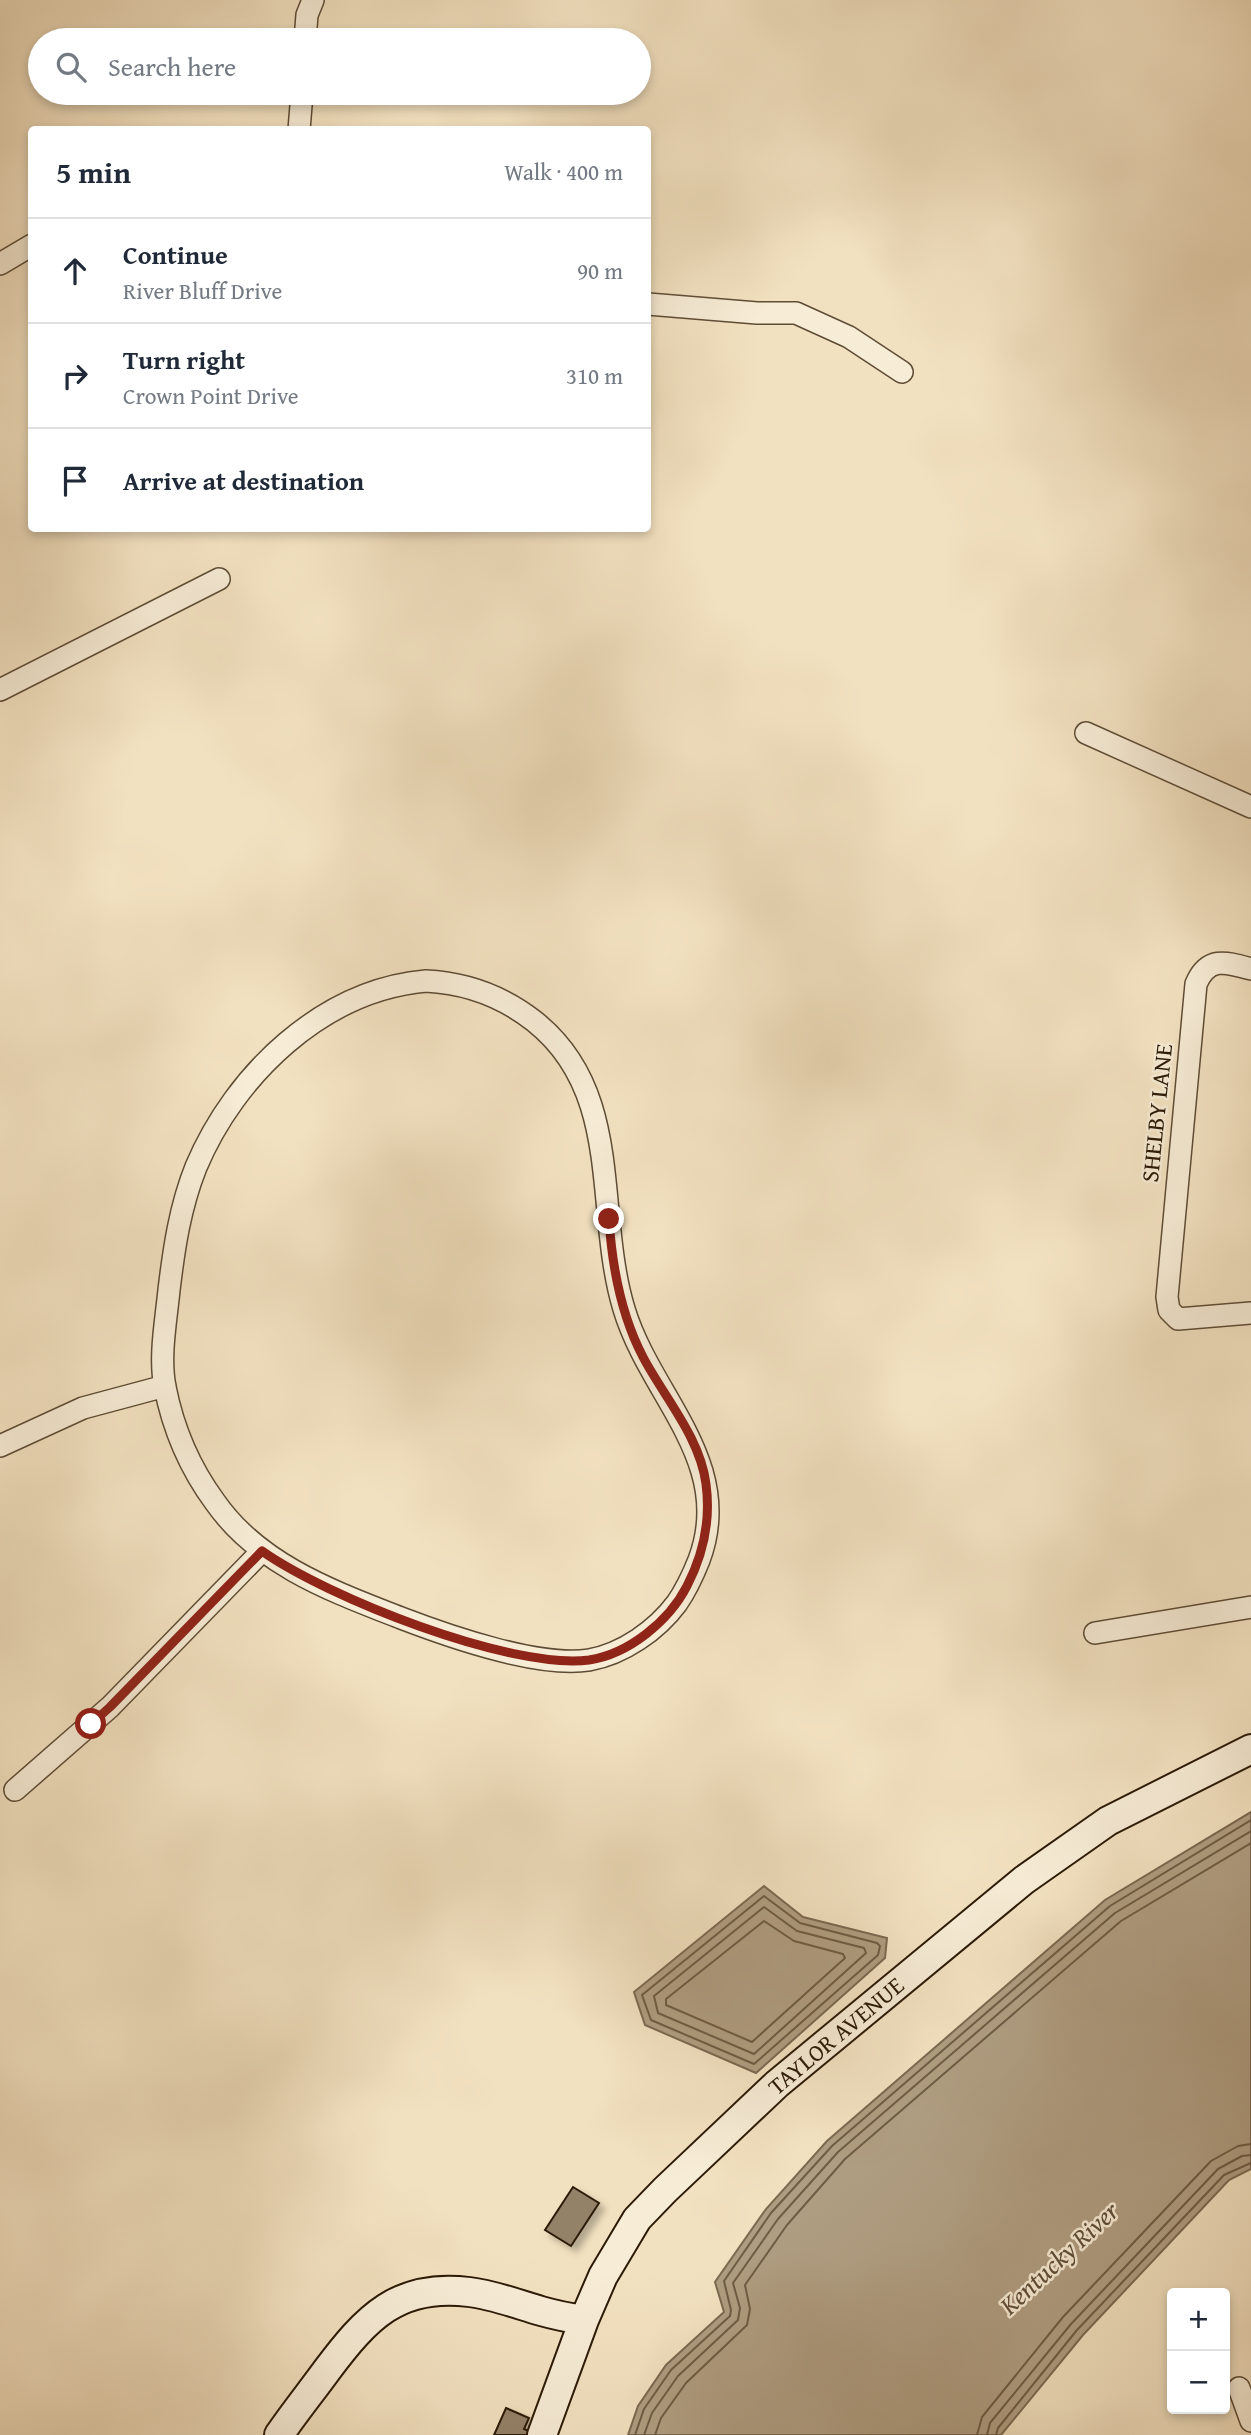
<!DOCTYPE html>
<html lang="en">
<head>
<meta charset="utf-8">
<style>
	body { margin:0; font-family:"Gentium Book Plus",serif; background:#f6f6f7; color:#1f2937 }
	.controls { position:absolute; right:21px; bottom:21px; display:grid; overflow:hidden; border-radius:7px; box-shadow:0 4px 10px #0003 }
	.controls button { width:63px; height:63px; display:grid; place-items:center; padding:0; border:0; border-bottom:2px solid #e0e1e3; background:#fff; color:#1f2937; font:35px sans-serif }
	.stop { position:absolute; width:21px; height:21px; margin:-16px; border:5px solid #8f2418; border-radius:50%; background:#fff }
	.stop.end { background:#8f2418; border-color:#fff; box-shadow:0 2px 7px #0008 }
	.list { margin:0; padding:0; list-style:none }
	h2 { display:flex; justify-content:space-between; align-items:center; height:91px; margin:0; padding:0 28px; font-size:30px }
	h2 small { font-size:23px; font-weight:400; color:#747a83 }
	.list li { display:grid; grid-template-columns:46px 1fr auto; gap:21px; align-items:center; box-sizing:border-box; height:105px; padding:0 28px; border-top:2px solid #e0e1e3 }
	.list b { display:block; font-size:26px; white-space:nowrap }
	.list p { margin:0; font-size:23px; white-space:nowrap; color:#747a83 }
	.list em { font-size:23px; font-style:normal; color:#747a83 }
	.icon { flex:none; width:38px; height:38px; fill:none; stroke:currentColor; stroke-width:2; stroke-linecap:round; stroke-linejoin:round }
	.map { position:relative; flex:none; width:1251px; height:2435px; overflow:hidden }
	.search { position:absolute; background:#fff; box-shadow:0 4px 10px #0003; left:28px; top:28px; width:623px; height:77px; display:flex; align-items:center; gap:18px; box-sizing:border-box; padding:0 24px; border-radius:38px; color:#747a83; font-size:26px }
	.panel { position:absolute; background:#fff; box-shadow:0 4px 10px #0003; left:28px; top:126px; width:623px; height:406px; border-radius:7px }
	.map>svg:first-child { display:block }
	.water { fill:#af9d81; stroke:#7b6950; stroke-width:2 }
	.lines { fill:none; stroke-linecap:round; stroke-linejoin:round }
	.shore { stroke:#6e5c44; stroke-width:2 }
	.building { fill:#938167; stroke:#2c1a07; stroke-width:2; filter:url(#shadow) }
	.street-casing { stroke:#5e4c35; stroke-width:24 }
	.secondary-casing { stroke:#2c1a07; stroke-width:32 }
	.street { stroke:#f7ecd6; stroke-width:21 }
	.secondary { stroke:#f7ecd6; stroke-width:28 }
	.route { stroke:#8f2418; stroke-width:9 }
	.labels { text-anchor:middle; stroke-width:5; stroke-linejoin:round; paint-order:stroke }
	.street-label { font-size:24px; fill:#2c1a07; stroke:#f7ecd6 }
	.water-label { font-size:26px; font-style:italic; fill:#604e38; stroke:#f7ecd6 }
</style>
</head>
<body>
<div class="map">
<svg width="1251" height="2435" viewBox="0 0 1251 2435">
	<defs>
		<filter id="shadow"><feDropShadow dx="5.5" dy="5.5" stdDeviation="3.5" flood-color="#0004"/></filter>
	</defs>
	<rect width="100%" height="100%" fill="#f2e1c0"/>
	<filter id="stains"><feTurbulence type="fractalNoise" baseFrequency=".00286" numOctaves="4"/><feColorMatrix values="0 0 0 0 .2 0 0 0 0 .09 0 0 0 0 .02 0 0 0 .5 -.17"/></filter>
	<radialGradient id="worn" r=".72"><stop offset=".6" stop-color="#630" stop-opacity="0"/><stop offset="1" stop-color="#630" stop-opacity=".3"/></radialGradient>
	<path class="water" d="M1251,1812V2169L1229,2180L1083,2335L1001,2435H628L638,2406L666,2365L724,2312L715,2282L766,2209L827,2141L1105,1900Z
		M764,1886L803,1917L887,1938L885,1958L756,2073L645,2025L634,1992Z"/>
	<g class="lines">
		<path class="shore" d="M764,1896L800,1923L877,1943L880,1946L878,1955L754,2064L651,2020L642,1995Z
			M764,1907L797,1931L864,1948L866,1953L754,2054L658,2013L654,1996Z
			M764,1921L794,1941L843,1954L845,1958L752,2042L666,2005V1999Z
			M635,2435L644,2409L671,2370L730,2316L731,2310L724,2281L771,2213L832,2146L1110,1906L1251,1820
			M644,2435L652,2413L678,2376L738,2320L740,2308L733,2283L778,2219L838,2152L1115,1913L1251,1831
			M655,2435L661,2418L686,2383L747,2325L750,2309L745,2285L787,2225L845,2159L1121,1921L1251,1843
			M977,2435L982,2417L1063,2317L1211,2161L1238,2146L1251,2144
			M987,2435L990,2423L1071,2324L1218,2169L1242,2156L1251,2155
			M996,2435L998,2428L1077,2330L1224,2175L1251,2163"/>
	</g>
	<path class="building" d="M573,2187L599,2203L571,2246L545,2230Z
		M506,2408L529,2418L524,2429L529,2431L528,2435H494Z"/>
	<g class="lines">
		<defs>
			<path id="street" d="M305,40L307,15L313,0
				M299,130L302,93
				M0,264L32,245
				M648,304L757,313H796L849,337L902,372
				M0,690L219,579
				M1086,733L1251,807
				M1251,969C1226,962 1208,956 1196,984L1167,1297L1169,1310L1178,1319L1251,1313
				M426,981C466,983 502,996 534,1021C625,1093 594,1210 624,1309C650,1396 736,1462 699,1560C693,1575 686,1590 677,1603C657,1630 623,1654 589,1660C540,1668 448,1636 401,1618C332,1591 259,1565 215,1502C190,1468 173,1428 165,1387C159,1357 166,1321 169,1290C174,1248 180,1207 196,1167C235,1074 323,990 426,981Z
				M0,1446L83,1408L165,1386
				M1095,1633L1251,1607
				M15,1790L110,1707L262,1551
				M1239,2388L1251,2421"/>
			<path id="secondary" d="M279,2435C294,2413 311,2392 327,2370C366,2318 398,2283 469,2292C494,2295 517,2304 541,2311C555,2315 570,2318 584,2320
				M542,2435L584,2320L603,2276L637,2219L665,2190L777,2084L1024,1880L1108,1821L1251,1749"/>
		</defs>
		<use href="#street" class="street-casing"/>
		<use href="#secondary" class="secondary-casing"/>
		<use href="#street" class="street"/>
		<use href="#secondary" class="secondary"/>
	</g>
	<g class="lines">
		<path class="route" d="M91,1724L110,1707L262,1551C327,1597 510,1670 589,1660C629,1654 669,1621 687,1586C704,1553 711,1521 706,1484C700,1437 664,1397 643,1357C621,1315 612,1266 609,1219"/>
	</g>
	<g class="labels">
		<g class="street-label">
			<text transform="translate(1157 1113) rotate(-84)" y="8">SHELBY LANE</text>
			<text transform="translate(836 2036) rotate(-40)" y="8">TAYLOR AVENUE</text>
		</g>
		<g class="water-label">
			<text transform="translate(1059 2258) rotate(-43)" y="9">Kentucky River</text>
		</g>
	</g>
	<rect width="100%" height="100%" filter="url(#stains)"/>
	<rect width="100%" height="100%" fill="url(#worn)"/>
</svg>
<div class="controls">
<button>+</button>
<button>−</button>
</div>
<div class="stop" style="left:91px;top:1724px"></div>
<div class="stop end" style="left:609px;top:1219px"></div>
<div class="search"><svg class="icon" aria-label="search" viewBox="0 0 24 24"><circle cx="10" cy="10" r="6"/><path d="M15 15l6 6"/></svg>Search here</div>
<section class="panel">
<h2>5 min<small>Walk · 400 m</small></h2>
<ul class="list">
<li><svg class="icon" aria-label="ahead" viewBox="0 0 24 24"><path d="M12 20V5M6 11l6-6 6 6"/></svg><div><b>Continue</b><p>River Bluff Drive</p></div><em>90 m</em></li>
<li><svg class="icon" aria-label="right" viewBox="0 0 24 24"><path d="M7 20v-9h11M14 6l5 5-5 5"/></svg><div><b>Turn right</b><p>Crown Point Drive</p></div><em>310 m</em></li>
<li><svg class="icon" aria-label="arrive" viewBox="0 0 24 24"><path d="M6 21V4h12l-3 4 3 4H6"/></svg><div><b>Arrive at destination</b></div></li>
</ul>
</section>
</div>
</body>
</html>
